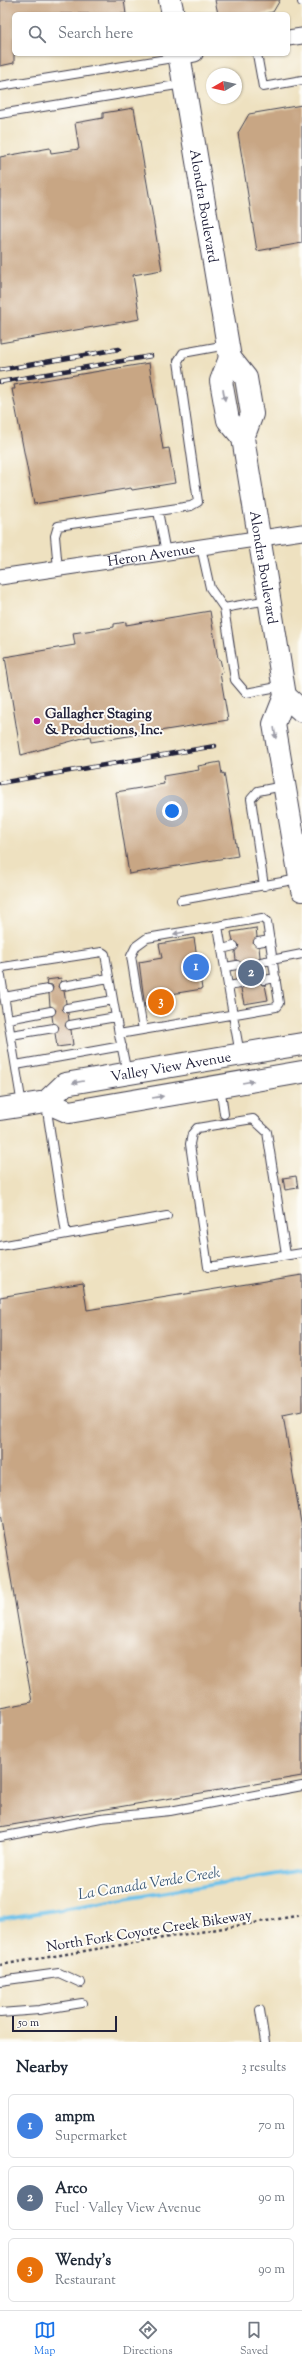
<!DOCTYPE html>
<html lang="en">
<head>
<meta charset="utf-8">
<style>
	body { margin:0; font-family:"Sorts Mill Goudy",serif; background:#f6f6f7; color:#1f2937 }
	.compass { position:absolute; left:206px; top:68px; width:36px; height:36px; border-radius:50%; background:#fff; box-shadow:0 1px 3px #0004; rotate:261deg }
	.scale { position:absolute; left:12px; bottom:10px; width:105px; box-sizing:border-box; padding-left:4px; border:2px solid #22223b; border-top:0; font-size:11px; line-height:14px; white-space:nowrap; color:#22223b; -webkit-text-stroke:3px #fdfcf7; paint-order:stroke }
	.you { position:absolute; left:172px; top:811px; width:14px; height:14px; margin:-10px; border:3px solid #fff; border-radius:50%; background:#1a73e8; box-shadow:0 0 0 6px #1a73e833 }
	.badge { display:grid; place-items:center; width:26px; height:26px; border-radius:50%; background:#1a73e8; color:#fff; font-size:13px; font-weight:700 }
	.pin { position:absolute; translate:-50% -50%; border:2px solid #fff; box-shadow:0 1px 4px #0006 }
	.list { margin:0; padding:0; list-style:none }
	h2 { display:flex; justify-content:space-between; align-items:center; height:52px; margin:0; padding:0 16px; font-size:17px }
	h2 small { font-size:13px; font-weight:400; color:#747a83 }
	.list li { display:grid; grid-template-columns:26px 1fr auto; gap:12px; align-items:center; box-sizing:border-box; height:64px; margin:0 8px 8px; padding:0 8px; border:1px solid #e0e1e3; border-radius:6px }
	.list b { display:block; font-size:15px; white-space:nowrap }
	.list p { margin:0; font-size:13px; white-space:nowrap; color:#747a83 }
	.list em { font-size:13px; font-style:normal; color:#747a83 }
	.icon { flex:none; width:22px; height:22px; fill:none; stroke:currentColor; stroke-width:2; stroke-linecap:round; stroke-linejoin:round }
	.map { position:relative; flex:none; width:302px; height:2042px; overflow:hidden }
	.search { position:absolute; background:#fff; box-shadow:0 1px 3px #0004; left:12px; right:12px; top:12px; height:44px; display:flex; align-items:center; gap:10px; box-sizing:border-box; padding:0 14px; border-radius:6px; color:#747a83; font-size:15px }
	.sheet { height:268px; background:#fff }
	nav { display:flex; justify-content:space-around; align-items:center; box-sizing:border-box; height:56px; border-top:1px solid #e0e1e3; background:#fff; font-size:11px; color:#747a83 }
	nav a { display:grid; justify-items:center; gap:2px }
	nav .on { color:#1a73e8 }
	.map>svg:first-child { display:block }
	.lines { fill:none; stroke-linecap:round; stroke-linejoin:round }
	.stream { stroke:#6ec2eb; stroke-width:4 }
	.building { fill:#c8a684 }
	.service-casing { stroke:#413f4f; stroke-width:10 }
	.minor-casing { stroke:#413f4f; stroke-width:17 }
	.secondary-casing { stroke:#413f4f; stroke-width:24 }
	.path { stroke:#413f4f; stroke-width:2.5; stroke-dasharray:3 3; stroke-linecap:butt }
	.service { stroke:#fff; stroke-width:8 }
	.minor { stroke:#fff; stroke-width:15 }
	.secondary { stroke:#fff; stroke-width:22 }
	.rail-casing { stroke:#22223b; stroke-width:4.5 }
	.rail { stroke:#fdfcf7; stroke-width:3; stroke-dasharray:9; stroke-linecap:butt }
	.oneway { fill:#9c9ca7 }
	.poi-dot { fill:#b5179e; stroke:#fdfcf7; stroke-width:1.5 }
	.labels { text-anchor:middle; stroke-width:4; stroke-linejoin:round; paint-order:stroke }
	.street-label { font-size:14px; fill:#22223b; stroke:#fdfcf7 }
	.poi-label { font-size:14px; font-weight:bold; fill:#22223b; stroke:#fdfcf7; text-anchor:start }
	.water-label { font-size:15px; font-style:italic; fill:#3d5a79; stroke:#fdfcf7 }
</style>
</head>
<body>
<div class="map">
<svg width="302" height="2042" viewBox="0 0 302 2042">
	<rect width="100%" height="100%" fill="#fdfcf7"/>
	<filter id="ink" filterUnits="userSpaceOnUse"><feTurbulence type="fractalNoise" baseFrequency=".025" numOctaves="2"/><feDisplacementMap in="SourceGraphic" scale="8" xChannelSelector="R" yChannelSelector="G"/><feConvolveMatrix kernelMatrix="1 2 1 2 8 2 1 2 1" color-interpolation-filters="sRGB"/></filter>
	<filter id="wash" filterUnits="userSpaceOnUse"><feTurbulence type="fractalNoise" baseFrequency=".012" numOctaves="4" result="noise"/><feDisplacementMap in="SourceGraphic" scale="16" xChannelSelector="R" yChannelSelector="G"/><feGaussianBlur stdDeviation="0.9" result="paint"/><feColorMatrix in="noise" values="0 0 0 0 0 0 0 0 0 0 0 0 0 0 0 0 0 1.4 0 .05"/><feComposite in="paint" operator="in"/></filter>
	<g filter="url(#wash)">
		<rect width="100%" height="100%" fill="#eee1c0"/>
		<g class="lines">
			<path class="stream" d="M0,1919L302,1870"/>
		</g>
		<g id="blocks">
			<path class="building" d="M0,0H124L126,14H14V63L0,66Z
				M215,0H280L273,12L263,14H218Z
				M302,105V243L257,251L238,133L249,114Z
				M134,108L162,270L133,275L140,319L0,343V157L50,148L51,153L79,149L75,123L103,118V113Z
				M149,363L163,449L169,448L175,483L132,490L131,488L34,504L12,389H15L14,385Z
				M210,611L218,659H220L223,672L220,673L228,720L91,742L90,736L21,755L5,657L75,645L73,633L114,627V624L126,622V625Z
				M220,762L222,774L224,773L238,856L129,874L116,792L164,784L163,776L199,770L198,766Z
				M256,928L257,937L253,943L259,947L260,957L256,963L257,966L262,967L264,975L259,981L262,985H265L268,1000L244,1004L241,989L245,983L239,979L238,970L242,967V964L236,960L235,952L239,945L233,941L231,932Z
				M194,938L202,989L171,994L173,1002L145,1007L139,962L162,958L159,944Z
				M62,978L58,987L64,991L66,1003L62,1009L68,1013L69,1020L65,1026L71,1030L73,1045L57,1047L55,1033L59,1027L53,1023L52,1016L56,1010L50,1006L49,994L53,988L52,985L47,984L46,980Z
				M296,1176L298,1188L285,1190L283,1178Z
				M302,1275V1411L283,1415L302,1529V1776L0,1827V1708L32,1702L0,1514V1297L83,1283L87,1310Z"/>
		</g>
	</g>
	<g filter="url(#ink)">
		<use href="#blocks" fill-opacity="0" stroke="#413f4f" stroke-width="1"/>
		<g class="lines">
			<defs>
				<path id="service" d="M302,0V2
					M257,54L263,87L302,80
					M0,86L179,57
					M0,114L183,84
					M158,511L166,553
					M201,547L210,588L224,608
					M58,569L55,536L58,526L191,506L198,502L178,361L183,353L227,345
					M268,600L224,608L235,680L246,693L283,686
					M264,886L251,799L258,791L283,786
					M181,900L299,879
					M258,942L270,940
					M222,949L234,946
					M261,962L302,954
					M225,967L237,965
					M264,980L276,978
					M63,986L109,978
					M228,986L240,984
					M4,997L48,989
					M67,1008L113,1000
					M8,1019L51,1011
					M70,1025L116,1017
					M143,1030L131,956L136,946L147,938L218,926
					M119,1034L127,1073
					M11,1035L54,1028
					M16,1065L122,1046
					M221,1092L224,1114
					M46,1104L66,1234
					M22,1105L0,971L3,967L102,952L105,954L119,1034L276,1007L279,1003L267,922L262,918L218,926C225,968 232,1011 240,1054
					M0,1246L167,1216
					M286,1255L267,1132L253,1119L197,1128L192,1134L190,1144L208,1267C240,1262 271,1258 302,1253
					M0,1837L101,1818L170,1811L302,1786
					M0,1981L59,1973L81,1983
					M260,2010L265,2042
					M0,2013L39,2010L82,2003"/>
				<g id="minor">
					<path d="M288,38L302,36"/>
					<path d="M180,57L195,54"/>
					<path id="s1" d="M0,577L302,532"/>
				</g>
				<g id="secondary">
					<path d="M170,0L173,14"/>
					<path id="s2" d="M179,54L230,358L246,378L252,414L243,438L285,696L274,724L302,890"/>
					<path d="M230,358L221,381L228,420L243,438"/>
					<path d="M285,696L302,711"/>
					<path d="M46,1102L69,1112L302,1072"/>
					<path id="s3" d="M0,1109L46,1102L65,1084L302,1044"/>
				</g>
			</defs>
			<use href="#service" class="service-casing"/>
			<use href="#minor" class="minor-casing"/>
			<use href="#secondary" class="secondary-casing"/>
			<path class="path" d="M0,1965L302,1915"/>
			<use href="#service" class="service"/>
			<use href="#minor" class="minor"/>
			<use href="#secondary" class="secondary"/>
			<defs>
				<path id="rail" d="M0,370L119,349
					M0,382L151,356
					M0,783L215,746"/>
			</defs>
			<use href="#rail" class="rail-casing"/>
			<use href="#rail" class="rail"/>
		</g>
		<defs><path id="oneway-solid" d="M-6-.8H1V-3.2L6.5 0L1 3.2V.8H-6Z"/></defs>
		<g class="oneway">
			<use href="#oneway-solid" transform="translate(224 395) rotate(80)"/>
			<use href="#oneway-solid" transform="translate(275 733) rotate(81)"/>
			<use href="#oneway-solid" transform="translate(179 933) rotate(170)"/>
			<use href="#oneway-solid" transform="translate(78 1082) rotate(170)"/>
			<use href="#oneway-solid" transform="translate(248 1082) rotate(-10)"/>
			<use href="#oneway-solid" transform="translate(158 1097) rotate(-9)"/>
		</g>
	</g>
	<circle class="poi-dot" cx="37" cy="721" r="4"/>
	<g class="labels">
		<g class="street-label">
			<text dy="5" stroke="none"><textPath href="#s2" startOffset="154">Alondra Boulevard</textPath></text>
			<text dy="5" stroke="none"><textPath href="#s1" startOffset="153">Heron Avenue</textPath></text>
			<text dy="5" stroke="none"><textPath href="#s2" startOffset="527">Alondra Boulevard</textPath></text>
			<text dy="5" stroke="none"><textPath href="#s3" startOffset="180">Valley View Avenue</textPath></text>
			<text transform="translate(149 1930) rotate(-9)" y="5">North Fork Coyote Creek Bikeway</text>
		</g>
		<g class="poi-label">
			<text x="45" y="718">Gallagher Staging<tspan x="45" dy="16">&amp; Productions, Inc.</tspan></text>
		</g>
		<g class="water-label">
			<text transform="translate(149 1883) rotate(-9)" y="5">La Canada Verde Creek</text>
		</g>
	</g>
</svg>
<svg class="compass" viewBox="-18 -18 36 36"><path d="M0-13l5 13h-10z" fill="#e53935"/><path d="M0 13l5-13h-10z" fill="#747a83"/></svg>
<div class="scale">50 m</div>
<div class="you"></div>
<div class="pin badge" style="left:196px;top:967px;background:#3f7fe0">1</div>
<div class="pin badge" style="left:251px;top:973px;background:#5c6f8a">2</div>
<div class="pin badge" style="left:161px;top:1002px;background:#e8710a">3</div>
<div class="search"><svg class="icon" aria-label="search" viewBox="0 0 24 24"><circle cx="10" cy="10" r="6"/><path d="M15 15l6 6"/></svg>Search here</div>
</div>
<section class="sheet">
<h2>Nearby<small>3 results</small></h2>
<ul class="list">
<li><span class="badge" style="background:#3f7fe0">1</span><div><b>ampm</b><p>Supermarket</p></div><em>70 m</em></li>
<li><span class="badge" style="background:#5c6f8a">2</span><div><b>Arco</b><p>Fuel · Valley View Avenue</p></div><em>90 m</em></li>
<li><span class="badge" style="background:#e8710a">3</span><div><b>Wendy's</b><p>Restaurant</p></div><em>90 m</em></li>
</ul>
</section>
<nav>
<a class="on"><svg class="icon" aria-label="map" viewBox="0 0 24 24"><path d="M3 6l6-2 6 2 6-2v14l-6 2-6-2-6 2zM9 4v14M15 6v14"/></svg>Map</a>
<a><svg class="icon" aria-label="directions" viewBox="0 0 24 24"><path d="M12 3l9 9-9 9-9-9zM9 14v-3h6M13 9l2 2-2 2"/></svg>Directions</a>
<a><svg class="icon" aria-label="saved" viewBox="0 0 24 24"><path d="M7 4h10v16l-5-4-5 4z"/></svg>Saved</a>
</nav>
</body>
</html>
